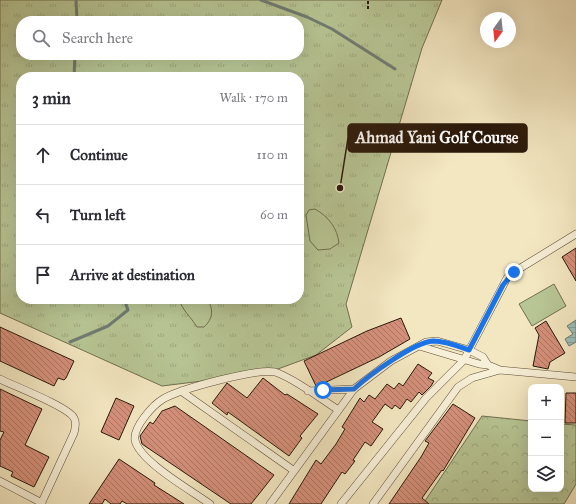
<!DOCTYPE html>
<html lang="en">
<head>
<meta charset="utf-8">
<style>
	body { margin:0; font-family:"IM FELL Great Primer",serif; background:#f2f2f3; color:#2b2b33 }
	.controls { position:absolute; right:12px; bottom:12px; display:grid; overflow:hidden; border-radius:8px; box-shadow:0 4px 16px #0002 }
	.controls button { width:36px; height:36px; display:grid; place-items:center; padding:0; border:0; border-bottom:1px solid #e1e1e2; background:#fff; color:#2b2b33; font:20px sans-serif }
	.compass { position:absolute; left:480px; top:12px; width:36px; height:36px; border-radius:50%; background:#fff; box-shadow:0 4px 16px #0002; rotate:195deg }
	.stop { position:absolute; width:12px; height:12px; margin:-9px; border:3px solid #1a73e8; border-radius:50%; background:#fff }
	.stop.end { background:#1a73e8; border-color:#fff; box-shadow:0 1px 4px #0008 }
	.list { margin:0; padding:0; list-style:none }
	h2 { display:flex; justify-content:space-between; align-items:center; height:52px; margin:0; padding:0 16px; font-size:17px }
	h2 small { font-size:13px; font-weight:400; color:#7c7c81 }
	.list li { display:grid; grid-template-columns:26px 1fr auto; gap:12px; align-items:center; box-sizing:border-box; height:60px; padding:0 16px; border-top:1px solid #e1e1e2 }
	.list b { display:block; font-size:15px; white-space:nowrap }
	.list em { font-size:13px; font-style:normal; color:#7c7c81 }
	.icon { flex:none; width:22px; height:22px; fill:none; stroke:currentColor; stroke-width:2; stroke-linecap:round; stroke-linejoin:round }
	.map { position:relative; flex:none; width:576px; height:504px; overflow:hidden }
	.search { position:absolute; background:#fff; box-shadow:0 4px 16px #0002; left:16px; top:16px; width:288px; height:44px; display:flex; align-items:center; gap:10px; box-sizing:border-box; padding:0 14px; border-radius:16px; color:#7c7c81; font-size:15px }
	.panel { position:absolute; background:#fff; box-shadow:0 4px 16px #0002; left:16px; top:72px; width:288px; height:232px; border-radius:16px }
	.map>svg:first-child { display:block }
	.grass { fill:url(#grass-tufts); stroke:#716f4f; fill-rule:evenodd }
	.forest { fill:url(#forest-crowns); stroke:#716f4f }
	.green { fill:#b8c695; stroke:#716f4f }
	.water { fill:url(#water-rules); stroke:#6f7c73 }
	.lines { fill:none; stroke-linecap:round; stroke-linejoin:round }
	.stream { stroke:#6f7c73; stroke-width:3 }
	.building { fill:url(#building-back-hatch); stroke:#2a1809 }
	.street-casing { stroke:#5c4c37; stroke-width:8 }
	.path { stroke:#2a1809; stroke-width:2; stroke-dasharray:3 2; stroke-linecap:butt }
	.street { stroke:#f7efd7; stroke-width:7 }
	.route { stroke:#1a73e8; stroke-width:5 }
	.leader { fill:none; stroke:#2a1809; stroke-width:1.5 }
	.callout-dot { fill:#2a1809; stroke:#f7efd7; stroke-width:1.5 }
	.callout { fill:#2a1809; stroke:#2a1809; stroke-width:1.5 }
	.callout-label { font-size:16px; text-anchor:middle; font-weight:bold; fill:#fff }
</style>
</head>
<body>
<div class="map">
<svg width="576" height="504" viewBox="0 0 576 504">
	<defs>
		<pattern id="grass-tufts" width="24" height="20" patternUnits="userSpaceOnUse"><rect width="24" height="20" fill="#b8c695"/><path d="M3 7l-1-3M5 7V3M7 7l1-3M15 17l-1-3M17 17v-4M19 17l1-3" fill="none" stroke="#9ea97f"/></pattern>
		<pattern id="forest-crowns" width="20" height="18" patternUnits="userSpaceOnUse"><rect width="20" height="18" fill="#b8c695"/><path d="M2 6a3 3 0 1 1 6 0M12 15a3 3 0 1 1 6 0" fill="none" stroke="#9ea97f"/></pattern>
		<pattern id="water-rules" width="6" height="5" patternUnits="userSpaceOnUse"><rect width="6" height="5" fill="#9dbeb9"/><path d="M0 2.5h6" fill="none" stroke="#87a39e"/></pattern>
		<pattern id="building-back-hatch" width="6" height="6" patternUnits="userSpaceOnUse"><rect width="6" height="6" fill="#d5907b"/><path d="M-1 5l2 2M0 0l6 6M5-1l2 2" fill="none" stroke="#ad7563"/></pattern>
	</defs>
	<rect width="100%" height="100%" fill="#f3e7c1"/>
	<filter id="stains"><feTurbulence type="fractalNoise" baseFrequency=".005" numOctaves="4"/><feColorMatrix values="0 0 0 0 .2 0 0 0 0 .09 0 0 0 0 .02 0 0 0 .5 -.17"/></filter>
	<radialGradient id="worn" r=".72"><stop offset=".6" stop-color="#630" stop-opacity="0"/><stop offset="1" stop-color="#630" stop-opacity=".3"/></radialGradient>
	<path class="grass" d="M0,0H442L422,48L346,304L352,327L316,355L267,373L162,386L0,313ZM21,21H299V55H21ZM21,77H299V299H21Z"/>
	<path class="forest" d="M482,416L531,421V489H561V424L576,425V484L564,504H423Z"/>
	<path class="green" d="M315,209C329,217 337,228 339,243L330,249L318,250L310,241L306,215L309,210Z
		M554,284L566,306L532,326L519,304Z
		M179,299H207C214,309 213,319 204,327H197C191,317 182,310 179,299Z"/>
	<path class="water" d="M576,320V342L569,346L565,339L573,334L567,326Z"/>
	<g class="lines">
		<path class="stream" d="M76,0L77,21
			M261,0L307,17L332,29L395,69
			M74,77L75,55
			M70,342L108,326L128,310L124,299"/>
	</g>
	<path class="building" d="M576,248V281L562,257Z
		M401,318L410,339L379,357L320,385L316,386L304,361L367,331Z
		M546,321L565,353L550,362L548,369L533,366L539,335L535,328Z
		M0,327L74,361L66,378L64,380L58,378L54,386L0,361Z
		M418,364L432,373L428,378L434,381L431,386L422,395L419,392L411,402L407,399L400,409L395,405L392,409L385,404L372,422L383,429L371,446L365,442L353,460L355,461L345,474L342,472L321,504H289L316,460L321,464L336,444L345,429L342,427L360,398L364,402L369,395L375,399L387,384L394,389L399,383L403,386Z
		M263,378L285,395L287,394L318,414L300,436L302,438L289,456L228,412L227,415L212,403L227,383L247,398Z
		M0,389L42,409L25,445L49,457L34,487L11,476L13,472L0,466V440L4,432L0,431Z
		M566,393H576V423H565Z
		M116,398L134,406L119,440L101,432Z
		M453,404L475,418L443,471L442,470L422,498L429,504H389L421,457L429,443L425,441Z
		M175,406L274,475L251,504H231L142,444L140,436L150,422L153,424L162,411Z
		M119,459L155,483L154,485L184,504H127L122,501L120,504H111L105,499L102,504H89Z"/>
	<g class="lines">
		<defs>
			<path id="street" d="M419,346L479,364L488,365L500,370L576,377
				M0,379C14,386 69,407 74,418C77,423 75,428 74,433L41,504
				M181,391L293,470
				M308,391L354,389
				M0,481L42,503
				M210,504C192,491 139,461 135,440C133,427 153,405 163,399C180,389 257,368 275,372C292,377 321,399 337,409
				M270,504L354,389L391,361L426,342L437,341L469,350L483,357L488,365
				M341,504L426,398L464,360L507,278L514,272L576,234
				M373,504L458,387L472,378L500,370"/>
		</defs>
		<use href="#street" class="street-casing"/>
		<path class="path" d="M368,9V0"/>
		<use href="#street" class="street"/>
	</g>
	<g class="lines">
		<path class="route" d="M323,390L354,389C368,376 414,342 433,341C445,341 458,346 469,350L503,285L514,272"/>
	</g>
	<path class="leader" d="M340 188L348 138"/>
	<circle class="callout-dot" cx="340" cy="188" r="4"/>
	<rect class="callout" x="348" y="124" width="179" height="28" rx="4"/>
	<g class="callout-label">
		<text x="437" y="143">Ahmad Yani Golf Course</text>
	</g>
	<rect width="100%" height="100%" filter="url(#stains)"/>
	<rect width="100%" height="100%" fill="url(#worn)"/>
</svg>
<div class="controls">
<button>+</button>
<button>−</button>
<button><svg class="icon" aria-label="layers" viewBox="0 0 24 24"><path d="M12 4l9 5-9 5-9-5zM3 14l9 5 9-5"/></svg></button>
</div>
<svg class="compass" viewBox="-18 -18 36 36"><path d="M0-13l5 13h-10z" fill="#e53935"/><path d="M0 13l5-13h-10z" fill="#7c7c81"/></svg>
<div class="stop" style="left:323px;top:390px"></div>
<div class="stop end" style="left:514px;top:272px"></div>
<div class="search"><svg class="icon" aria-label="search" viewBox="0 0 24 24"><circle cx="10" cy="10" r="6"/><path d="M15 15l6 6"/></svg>Search here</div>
<section class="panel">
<h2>3 min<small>Walk · 170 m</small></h2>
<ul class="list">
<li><svg class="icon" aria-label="ahead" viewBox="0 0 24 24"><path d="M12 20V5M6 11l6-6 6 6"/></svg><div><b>Continue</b></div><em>110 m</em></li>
<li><svg class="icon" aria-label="left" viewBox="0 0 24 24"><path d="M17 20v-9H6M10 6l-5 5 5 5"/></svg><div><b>Turn left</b></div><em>60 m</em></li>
<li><svg class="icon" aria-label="arrive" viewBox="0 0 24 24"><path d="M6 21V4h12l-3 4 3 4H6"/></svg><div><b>Arrive at destination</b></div></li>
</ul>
</section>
</div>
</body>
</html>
